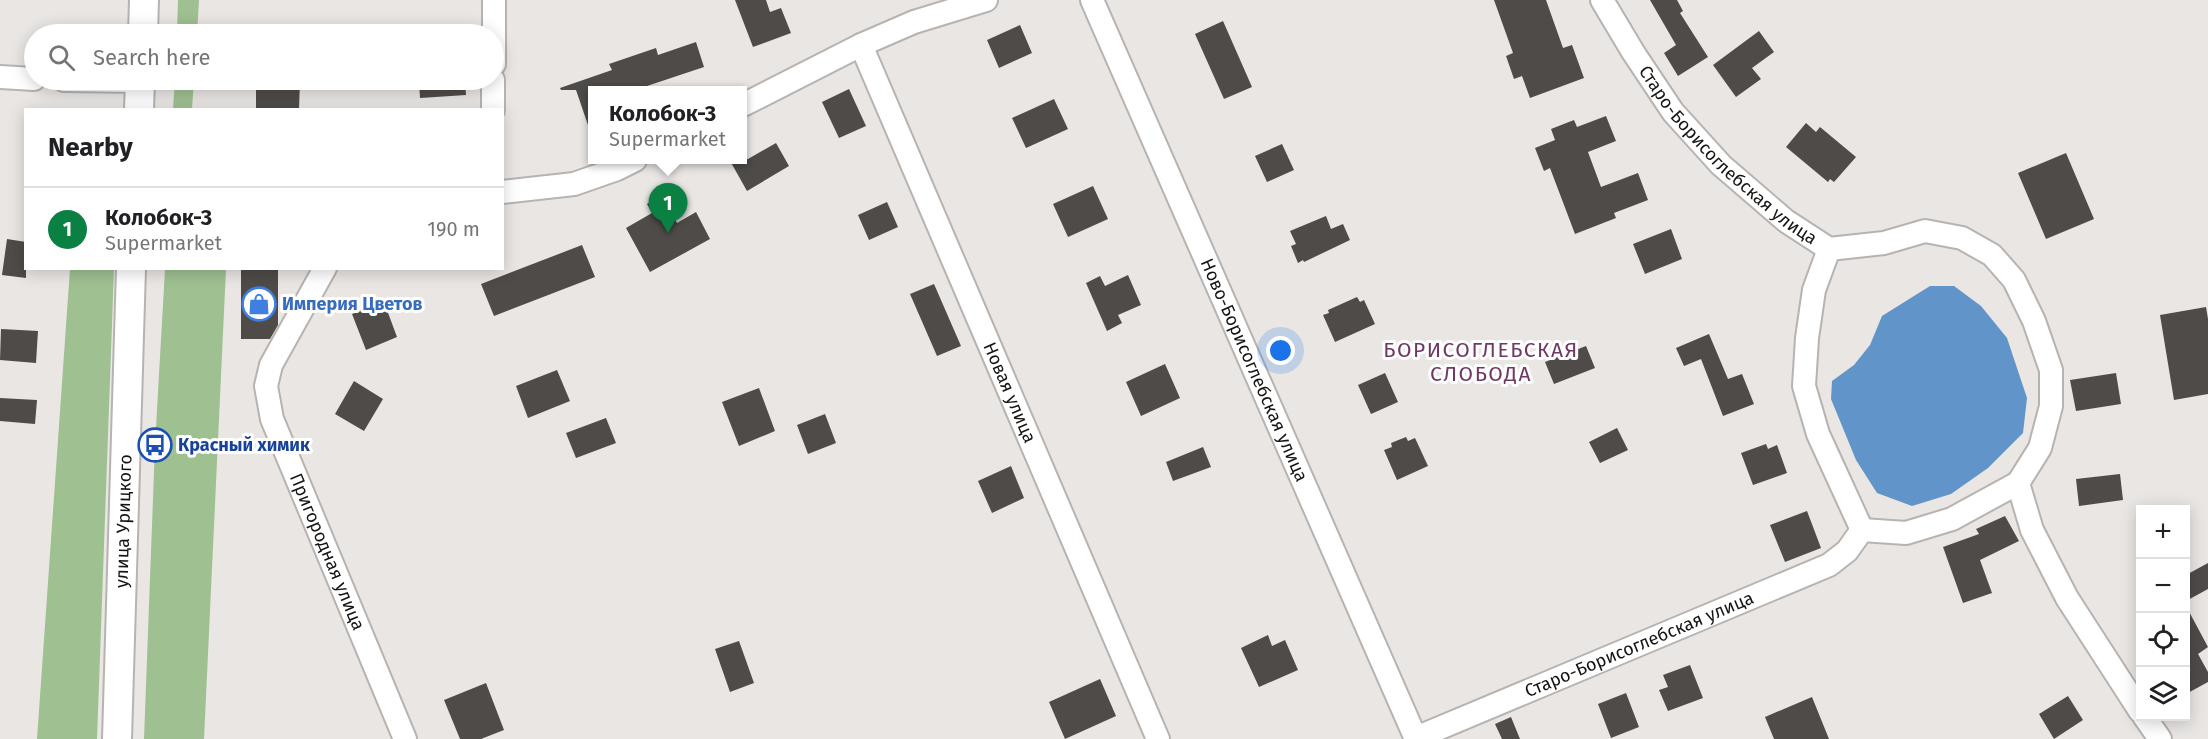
<!DOCTYPE html>
<html lang="en">
<head>
<meta charset="utf-8">
<style>
	body { margin:0; font-family:"Fira Sans",sans-serif; background:#f6f6f6; color:#202124 }
	.controls { position:absolute; right:18px; bottom:18px; display:grid; overflow:hidden; border-radius:0px; box-shadow:0 3px 15px #0003 }
	.controls button { width:54px; height:54px; display:grid; place-items:center; padding:0; border:0; border-bottom:2px solid #e0e0e0; background:#fff; color:#202124; font:30px sans-serif }
	.you { position:absolute; left:1281px; top:351px; width:21px; height:21px; margin:-15px; border:4px solid #fff; border-radius:50%; background:#1a73e8; box-shadow:0 0 0 9px #1a73e833 }
	.badge { display:grid; place-items:center; width:39px; height:39px; border-radius:50%; background:#0b8043; color:#fff; font-size:20px; font-weight:700 }
	.pin { position:absolute; translate:-50% -50px; filter:drop-shadow(0 2px 3px #0008) }
	.pin::after { content:''; position:absolute; top:32px; width:21px; height:18px; background:inherit; clip-path:polygon(0 0,100% 0,50% 100%) }
	.popup { position:absolute; left:588px; top:86px; width:159px; height:78px; box-sizing:border-box; display:grid; place-content:center; border-radius:0px; background:#fff; filter:drop-shadow(0 2px 4px #0005); font-size:20px; white-space:nowrap; color:#757577 }
	.popup b { font-size:22px; color:#202124 }
	.popup::after { content:''; position:absolute; left:50%; top:100%; margin-left:-12px; border:12px solid transparent; border-top-color:#fff }
	.list { margin:0; padding:0; list-style:none }
	h2 { display:flex; justify-content:space-between; align-items:center; height:78px; margin:0; padding:0 24px; font-size:26px }
	h2 small { font-size:20px; font-weight:400; color:#757577 }
	.list li { display:grid; grid-template-columns:39px 1fr auto; gap:18px; align-items:center; box-sizing:border-box; height:84px; padding:0 24px; border-top:2px solid #e0e0e0 }
	.list b { display:block; font-size:22px; white-space:nowrap }
	.list p { margin:0; font-size:20px; white-space:nowrap; color:#757577 }
	.list em { font-size:20px; font-style:normal; color:#757577 }
	.icon { flex:none; width:33px; height:33px; fill:none; stroke:currentColor; stroke-width:2; stroke-linecap:round; stroke-linejoin:round }
	.map { position:relative; flex:none; width:2208px; height:739px; overflow:hidden }
	.search { position:absolute; background:#fff; box-shadow:0 3px 15px #0003; left:24px; top:24px; width:480px; height:66px; display:flex; align-items:center; gap:15px; box-sizing:border-box; padding:0 21px; border-radius:33px; color:#757577; font-size:22px }
	.panel { position:absolute; background:#fff; box-shadow:0 3px 15px #0003; left:24px; top:108px; width:480px; height:162px; border-radius:0px }
	.map>svg:first-child { display:block }
	.green { fill:#9fc091 }
	.water { fill:#6194c9 }
	.building { fill:#4e4b49 }
	.lines { fill:none; stroke-linecap:round; stroke-linejoin:round }
	.minor-casing { stroke:#b7b3b1; stroke-width:26 }
	.major-casing { stroke:#b7b3b1; stroke-width:32 }
	.minor { stroke:#fff; stroke-width:22 }
	.major { stroke:#fff; stroke-width:28 }
	.labels { text-anchor:middle; stroke-width:6; stroke-linejoin:round; paint-order:stroke }
	.street-label { font-size:18px; fill:#151413; stroke:#fff }
	.shop-label { font-size:18px; font-weight:bold; fill:#366cbe; stroke:#fff; text-anchor:start }
	.transit-label { font-size:18px; font-weight:bold; fill:#164399; stroke:#fff; text-anchor:start }
	.quarter-label { font-size:21px; letter-spacing:1.5px; fill:#713864; stroke:#fff }
</style>
</head>
<body>
<div class="map">
<svg width="2208" height="739" viewBox="0 0 2208 739">
	<rect width="100%" height="100%" fill="#e9e6e4"/>
	<path class="green" d="M178,0H199L197,34H177Z
		M175,80H194L192,109H173Z
		M70,269H114L97,739H37Z
		M165,269H226L204,739H144L155,445Z"/>
	<path class="water" d="M1930,286H1954L1981,306L2007,338L2027,398L2023,433L1988,468L1951,494L1912,506L1877,493L1856,460L1831,399L1832,381L1854,365L1870,345L1882,316Z"/>
	<path class="building" d="M735,0H766L770,12L781,8L791,33L753,47Z
		M1494,0H1546L1563,48L1572,45L1584,78L1530,98L1522,76L1514,79L1506,56L1513,53Z
		M1650,0H1677L1683,11L1680,13L1708,57L1678,76L1664,53L1676,45Z
		M1223,21L1252,87L1224,99L1195,34Z
		M1020,25L1032,53L999,68L987,40Z
		M1759,31L1774,52L1752,68L1761,79L1736,97L1713,65Z
		M696,42L704,67L635,90H593V130L590,131L576,90H561L560,88L612,70L609,64L656,48L658,55Z
		M256,80H300L299,110H256Z
		M419,80H465L466,95L420,98Z
		M849,89L866,126L839,138L822,102Z
		M1054,99L1068,129L1026,148L1012,118Z
		M1606,116L1616,141L1588,152L1601,187L1638,173L1648,200L1614,213L1616,218L1575,234L1550,168L1544,171L1535,148L1555,140L1551,129L1574,120L1577,127Z
		M1806,123L1816,132L1820,127L1856,157L1834,182L1830,179L1828,182L1786,147Z
		M776,143L789,166L747,191L729,159H748Z
		M1282,144L1294,170L1267,182L1255,156Z
		M2066,153L2094,219L2046,239L2018,173Z
		M1093,186L1108,219L1068,237L1053,204Z
		M662,196L677,223L696,212L710,239L650,272L626,228L652,213L647,204Z
		M887,202L898,227L869,240L858,215Z
		M1326,216L1331,229L1343,224L1350,240L1304,262L1303,260L1298,263L1291,246L1296,244L1290,231Z
		M1671,229L1682,259L1645,274L1633,244Z
		M7,239L26,242V278L2,275Z
		M582,245L595,277L494,316L481,284Z
		M241,268H278V325L270,339H241Z
		M1128,275L1141,305L1118,315L1122,323L1107,331L1086,283L1100,276L1105,286Z
		M934,284L961,346L937,356L910,294Z
		M1357,297L1360,302L1364,300L1375,324L1335,342L1323,315L1329,313L1328,310Z
		M384,302L397,337L366,350L352,314Z
		M2206,307L2208,319V394L2174,400L2160,315Z
		M1,329L38,331L36,363L0,360Z
		M1709,334L1728,379L1742,374L1754,404L1723,416L1701,359L1684,366L1676,348Z
		M1586,346L1595,368L1554,384L1545,362Z
		M1165,364L1180,398L1141,416L1126,382Z
		M557,370L570,401L528,418L516,386Z
		M1385,373L1398,402L1371,414L1358,385Z
		M2116,373L2121,404L2076,411L2070,380Z
		M354,381L383,399L364,431L335,414Z
		M759,388L775,431L739,446L722,402Z
		M0,398L37,400L35,424L0,421Z
		M825,414L836,443L808,454L797,425Z
		M606,418L616,443L576,458L566,433Z
		M1617,428L1628,450L1600,463L1589,442Z
		M1406,437L1408,441L1415,438L1428,466L1397,480L1384,450L1392,447L1391,443Z
		M1766,444L1768,449L1777,445L1787,473L1753,485L1741,453Z
		M1203,447L1211,467L1173,481L1166,462Z
		M1011,466L1024,498L992,513L978,481Z
		M2120,474L2123,500L2079,506L2076,479Z
		M1807,511L1821,548L1785,562L1770,525Z
		M2005,516L2019,541L1980,560L1992,593L1963,603L1943,547L1979,534L1976,529Z
		M2208,563V589L2186,601V575Z
		M2186,606L2208,647L2198,654L2208,672V682L2186,694Z
		M1268,635L1272,646L1285,640L1298,670L1259,687L1241,648Z
		M739,641L754,683L730,692L715,649Z
		M1690,665L1703,698L1668,711L1659,690L1668,687L1663,675Z
		M1100,679L1116,716L1065,739L1049,702Z
		M486,683L504,730L481,739H460L444,700Z
		M1626,693L1639,727L1611,738L1598,704Z
		M2068,696L2083,720L2054,739L2039,714Z
		M1812,697L1829,739H1774L1765,717Z
		M1511,717L1520,739H1502L1495,724Z"/>
	<g class="lines">
		<defs>
			<g id="minor">
				<path id="s1" d="M1092,0L1416,739"/>
				<path id="s2" d="M1602,0L1633,52L1673,112L1721,165L1786,221L1829,249L1884,243L1925,231L1962,238L1992,255L2014,280L2034,321L2051,370V406L2040,448L2018,483L2032,530L2067,598L2140,711"/>
				<path id="s3" d="M861,45L1158,739"/>
				<path d="M494,64V0"/>
				<path d="M0,77L34,79"/>
				<path d="M64,80L140,81"/>
				<path d="M743,105L861,45L914,22L986,0"/>
				<path d="M493,110V80"/>
				<path d="M502,192L574,184L617,169L635,160"/>
				<path d="M1829,249L1814,290L1807,338L1804,386L1818,434L1862,530"/>
				<path id="s4" d="M325,268L271,365L266,386L272,419L405,739"/>
				<path d="M2144,716L2160,739"/>
				<path id="s5" d="M1416,738L1829,565L1847,551L1862,530L1906,533L1952,519L2018,483"/>
			</g>
			<g id="major">
				<path d="M143,34L144,0"/>
				<path d="M139,110L140,80"/>
				<path id="s6" d="M117,739L131,268"/>
			</g>
		</defs>
		<use href="#minor" class="minor-casing"/>
		<use href="#major" class="major-casing"/>
		<use href="#minor" class="minor"/>
		<use href="#major" class="major"/>
	</g>
	<defs>
		<symbol id="shop-ring" viewBox="-11 -11 22 22"><circle r="9.5" fill="#fff" stroke="#3f7fe0" stroke-width="1.5"/><path d="M-5-2.5h2.3a2.7 3.5 0 0 1 5.4 0H5L5.5 6h-11ZM-1.5-2.5h3a1.5 2.3 0 0 0-3 0Z" fill="#3f7fe0"/></symbol>
		<symbol id="bus-ring" viewBox="-11 -11 22 22"><circle r="9.5" fill="#fff" stroke="#1a4fb4" stroke-width="1.5"/><path d="M-5-6H5V4H4V6H2V4H-2V6H-4V4H-5ZM-3.5-4V0h7V-4ZM-3.5 1.2v1.5H-2V1.2ZM2 1.2v1.5H3.5V1.2Z" fill="#1a4fb4"/></symbol>
	</defs>
	<g fill-rule="evenodd">
		<use href="#shop-ring" x="240" y="285" width="38" height="38"/>
		<use href="#bus-ring" x="136" y="426" width="38" height="38"/>
	</g>
	<g class="labels">
		<g class="street-label">
			<text dy="6" stroke="none"><textPath href="#s2" startOffset="202">Старо-Борисоглебская улица</textPath></text>
			<text dy="6" stroke="none"><textPath href="#s1" startOffset="404">Ново-Борисоглебская улица</textPath></text>
			<text dy="6" stroke="none"><textPath href="#s3" startOffset="378">Новая улица</textPath></text>
			<text dy="6" stroke="none"><textPath href="#s6" startOffset="218">улица Урицкого</textPath></text>
			<text dy="6" stroke="none"><textPath href="#s4" startOffset="310">Пригородная улица</textPath></text>
			<text dy="6" stroke="none"><textPath href="#s5" startOffset="242">Старо-Борисоглебская улица</textPath></text>
		</g>
		<g class="shop-label">
			<text x="282" y="310">Империя Цветов</text>
		</g>
		<g class="transit-label">
			<text x="178" y="451">Красный химик</text>
		</g>
		<g class="quarter-label">
			<text x="1481" y="357">БОРИСОГЛЕБСКАЯ<tspan x="1481" dy="24">СЛОБОДА</tspan></text>
		</g>
	</g>
</svg>
<div class="controls">
<button>+</button>
<button>−</button>
<button><svg class="icon" aria-label="locate" viewBox="0 0 24 24"><circle cx="12" cy="12" r="6"/><path d="M12 2v4M12 18v4M2 12h4M18 12h4"/></svg></button>
<button><svg class="icon" aria-label="layers" viewBox="0 0 24 24"><path d="M12 4l9 5-9 5-9-5zM3 14l9 5 9-5"/></svg></button>
</div>
<div class="you"></div>
<div class="pin badge" style="left:668px;top:233px">1</div>
<div class="popup"><b>Колобок-3</b>Supermarket</div>
<div class="search"><svg class="icon" aria-label="search" viewBox="0 0 24 24"><circle cx="10" cy="10" r="6"/><path d="M15 15l6 6"/></svg>Search here</div>
<section class="panel">
<h2>Nearby<small></small></h2>
<ul class="list">
<li><span class="badge">1</span><div><b>Колобок-3</b><p>Supermarket</p></div><em>190 m</em></li>
</ul>
</section>
</div>
</body>
</html>
